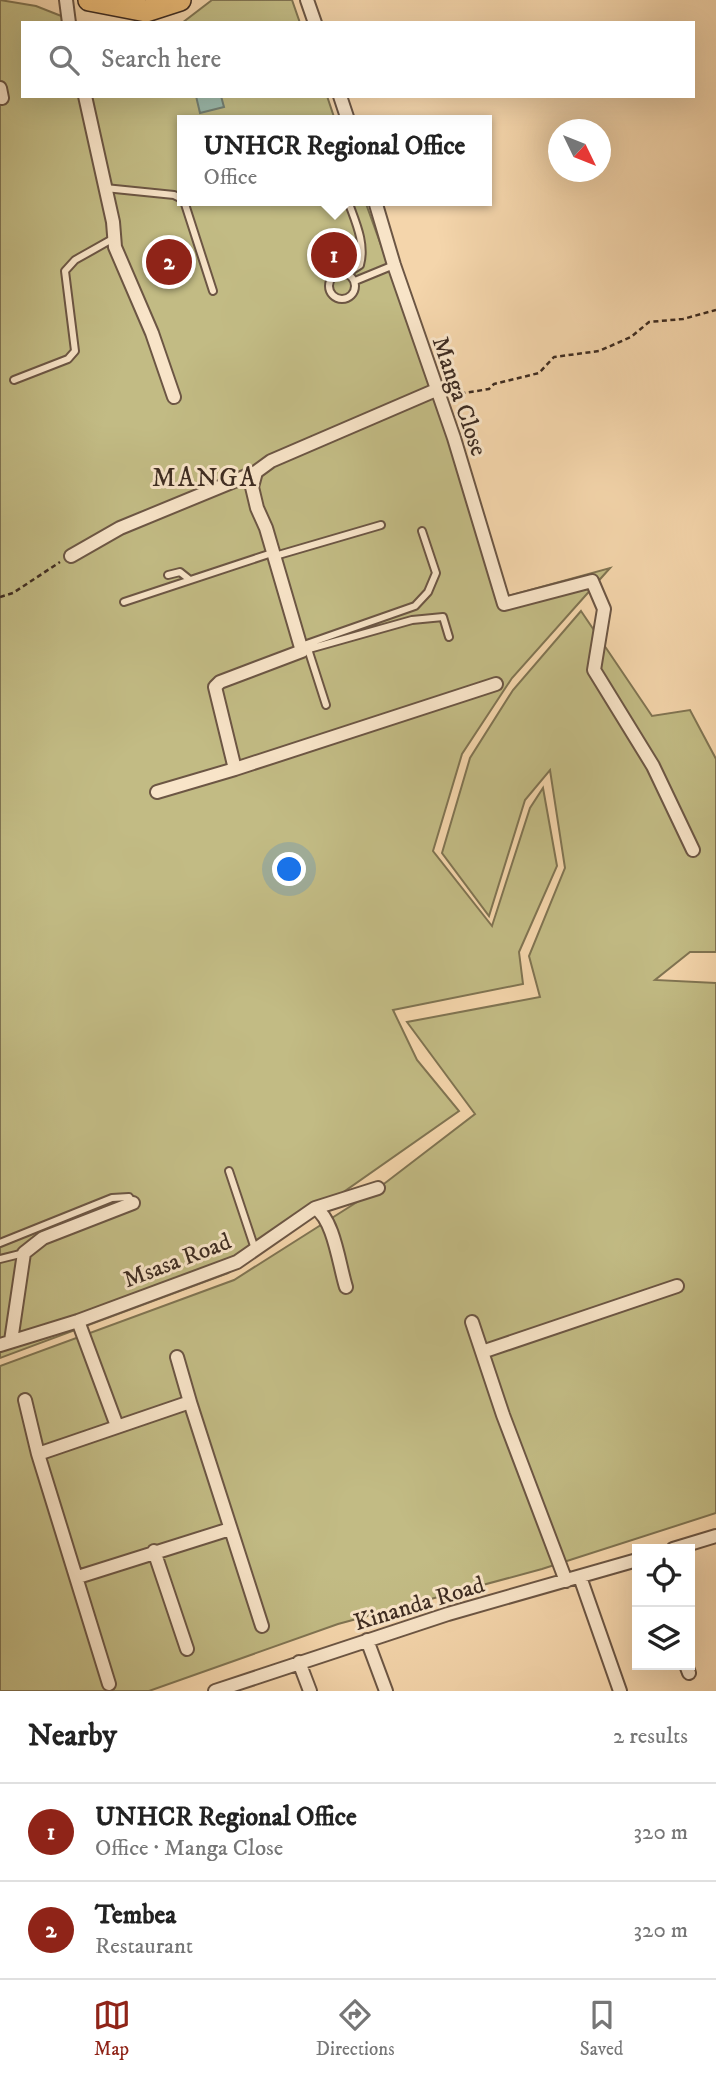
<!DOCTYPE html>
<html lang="en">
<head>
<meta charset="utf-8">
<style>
	body { margin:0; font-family:"IM FELL DW Pica",serif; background:#f6f6f6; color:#222 }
	.controls { position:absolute; right:21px; bottom:21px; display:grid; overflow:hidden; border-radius:0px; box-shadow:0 7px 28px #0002 }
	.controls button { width:63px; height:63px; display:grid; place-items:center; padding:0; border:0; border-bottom:2px solid #e0e0e0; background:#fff; color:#222; font:35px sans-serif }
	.compass { position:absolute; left:548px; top:119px; width:63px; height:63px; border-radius:50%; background:#fff; box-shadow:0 7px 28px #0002; rotate:133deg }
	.you { position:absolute; left:290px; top:870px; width:24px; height:24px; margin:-18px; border:5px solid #fff; border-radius:50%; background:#1a73e8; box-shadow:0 0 0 10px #1a73e833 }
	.badge { display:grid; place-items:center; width:46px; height:46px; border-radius:50%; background:#8f2418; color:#fff; font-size:23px; font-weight:700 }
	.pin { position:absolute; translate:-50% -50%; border:4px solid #fff; box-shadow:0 2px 7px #0006 }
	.popup { position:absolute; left:177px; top:115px; width:315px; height:91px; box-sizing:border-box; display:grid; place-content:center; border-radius:0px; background:#fff; filter:drop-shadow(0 2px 5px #0005); font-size:23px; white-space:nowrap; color:#767676 }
	.popup b { font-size:26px; color:#222 }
	.popup::after { content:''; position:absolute; left:50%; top:100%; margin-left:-14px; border:14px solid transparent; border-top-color:#fff }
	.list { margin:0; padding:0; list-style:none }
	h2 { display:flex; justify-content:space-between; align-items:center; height:91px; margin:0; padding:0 28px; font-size:30px }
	h2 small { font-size:23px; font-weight:400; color:#767676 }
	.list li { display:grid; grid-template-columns:46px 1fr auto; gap:21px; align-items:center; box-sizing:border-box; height:98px; padding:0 28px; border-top:2px solid #e0e0e0 }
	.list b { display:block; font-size:26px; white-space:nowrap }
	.list p { margin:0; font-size:23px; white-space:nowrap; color:#767676 }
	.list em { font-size:23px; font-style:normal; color:#767676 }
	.icon { flex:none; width:38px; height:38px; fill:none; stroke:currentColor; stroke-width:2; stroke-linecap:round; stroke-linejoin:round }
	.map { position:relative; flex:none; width:716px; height:1691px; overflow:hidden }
	.search { position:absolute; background:#fff; box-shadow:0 7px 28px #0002; left:21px; right:21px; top:21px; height:77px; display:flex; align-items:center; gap:18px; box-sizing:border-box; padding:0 24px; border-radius:0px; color:#767676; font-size:26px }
	.sheet { height:287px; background:#fff }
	nav { display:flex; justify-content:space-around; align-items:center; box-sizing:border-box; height:98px; border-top:2px solid #e0e0e0; background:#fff; font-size:19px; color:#767676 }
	nav a { display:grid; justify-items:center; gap:4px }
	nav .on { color:#8f2418 }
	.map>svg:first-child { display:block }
	.green { fill:#c2bb84; stroke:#807452; stroke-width:2 }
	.water { fill:#9cb9aa; stroke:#768173; stroke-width:2 }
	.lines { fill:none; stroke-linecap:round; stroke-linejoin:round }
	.service-casing { stroke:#6c5644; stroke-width:10 }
	.minor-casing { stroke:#6c5644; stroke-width:16 }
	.primary-casing { stroke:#3e2c21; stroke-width:24 }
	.path { stroke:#3e2c21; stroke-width:2.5; stroke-dasharray:5 3.5; stroke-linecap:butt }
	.service { stroke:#f8e4c8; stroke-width:6 }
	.minor { stroke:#f8e4c8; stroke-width:12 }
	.primary { stroke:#eaba76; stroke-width:21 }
	.labels { text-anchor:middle; stroke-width:6; stroke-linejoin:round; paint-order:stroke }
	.street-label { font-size:24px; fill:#3e2c21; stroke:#f8e4c8 }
	.neighbourhood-label { font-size:26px; letter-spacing:2px; fill:#3e2c21; stroke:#f8e4c8 }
</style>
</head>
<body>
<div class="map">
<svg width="716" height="1691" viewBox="0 0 716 1691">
	<rect width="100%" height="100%" fill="#f4d5ab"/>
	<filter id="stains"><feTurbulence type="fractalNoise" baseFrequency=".00286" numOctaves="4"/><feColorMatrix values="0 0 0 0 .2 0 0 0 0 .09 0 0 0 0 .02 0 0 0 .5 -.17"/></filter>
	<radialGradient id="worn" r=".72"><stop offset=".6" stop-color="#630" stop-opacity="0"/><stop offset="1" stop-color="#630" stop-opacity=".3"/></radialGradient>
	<path class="green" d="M0,0L36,6L79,23H23V96H327L335,120H182V201H365L508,596L610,568L512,678L462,754L433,851L492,926L530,808L543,788L557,866L519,952L523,984L393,1010L417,1060L459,1111L228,1273L0,1358Z
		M212,0H292L300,23H182Z
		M581,611L652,716L690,710L716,759V952H690L655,980L716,983V1513L542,1569L338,1624L149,1691H0V1366L234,1280L376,1190L475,1114L407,1022L540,997L529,956L565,868L550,770L525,800L489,916L442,853L470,758L513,690Z"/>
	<path class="water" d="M196,96H221L224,107L200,113Z"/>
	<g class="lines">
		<defs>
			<path id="service" d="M105,188L174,195L182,199
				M184,201L213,291
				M329 286a13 13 0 1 1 26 0a13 13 0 1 1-26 0Z
				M346,274L360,265C366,243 355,221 348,201
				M355,281L394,265
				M14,380L68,359L75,351L65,271L75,260L114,238
				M275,556L381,525
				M168,575L180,572L190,580
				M124,602L272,553
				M301,646L415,606L428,592L436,573L422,531
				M308,649L326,705
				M302,651L412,620L443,617L449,637
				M229,1171L255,1249
				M0,1243L112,1198L129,1197L133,1203
				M0,1259L24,1253"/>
			<path id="minor" d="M66,0L69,23
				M307,0L315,23
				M0,88L2,98
				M85,96L113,222L115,247L152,333L174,397
				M340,96L348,120
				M375,201L394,265L454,438L504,604L592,581L604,609L594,670L653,766L693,850
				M71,556L120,528L256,472
				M235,769L496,684
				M157,792L235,769L215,687L220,682L302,651L266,528L257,508L252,487L256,472L271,461L436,390
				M315,1208L378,1188
				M78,1321L117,1426
				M472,1322L503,1415L566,1581
				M11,1341L24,1253L43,1238L133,1203
				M0,1345L78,1321L237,1262L315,1208C334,1219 339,1265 346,1287
				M482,1352L677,1286
				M177,1357L190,1402
				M25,1400L38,1454
				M673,1549L716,1536
				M154,1551L187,1649
				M78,1577L230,1529
				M580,1577L620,1691
				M367,1640L386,1691
				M299,1662L310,1691
				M686,1665L689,1673
				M109,1684L38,1454L190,1402L262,1626
				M215,1691L448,1614L637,1560"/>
			<path id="primary" d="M89,0L146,11L180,0"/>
		</defs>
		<use href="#service" class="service-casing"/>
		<use href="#minor" class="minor-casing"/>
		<use href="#primary" class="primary-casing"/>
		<path class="path" d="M452,395L489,389L494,384L539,373L554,357L599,351L631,337L649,322L683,319L716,310
			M0,597L13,593L60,562"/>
		<use href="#service" class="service"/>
		<use href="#minor" class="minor"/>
		<use href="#primary" class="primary"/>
	</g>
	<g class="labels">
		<g class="street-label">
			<text transform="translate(460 396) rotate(71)" y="8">Manga Close</text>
			<text transform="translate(177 1260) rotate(-21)" y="8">Msasa Road</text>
			<text transform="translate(419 1603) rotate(-17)" y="8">Kinanda Road</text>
		</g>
		<g class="neighbourhood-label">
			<text x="205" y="486">MANGA</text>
		</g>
	</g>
	<rect width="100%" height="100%" filter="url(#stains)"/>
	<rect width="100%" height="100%" fill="url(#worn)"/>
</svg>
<div class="controls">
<button><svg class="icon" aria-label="locate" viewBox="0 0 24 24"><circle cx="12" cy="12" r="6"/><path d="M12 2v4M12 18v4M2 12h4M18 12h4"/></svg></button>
<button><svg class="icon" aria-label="layers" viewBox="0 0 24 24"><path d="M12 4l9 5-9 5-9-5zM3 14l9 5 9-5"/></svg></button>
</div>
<svg class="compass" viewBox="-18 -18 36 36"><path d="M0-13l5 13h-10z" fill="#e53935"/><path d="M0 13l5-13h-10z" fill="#767676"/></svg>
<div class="you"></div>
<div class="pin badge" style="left:334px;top:255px">1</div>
<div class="popup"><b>UNHCR Regional Office</b>Office</div>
<div class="pin badge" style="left:169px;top:262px">2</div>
<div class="search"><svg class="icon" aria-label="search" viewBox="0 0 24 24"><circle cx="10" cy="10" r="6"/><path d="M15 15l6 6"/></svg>Search here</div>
</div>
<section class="sheet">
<h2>Nearby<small>2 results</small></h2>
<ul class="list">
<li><span class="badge">1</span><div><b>UNHCR Regional Office</b><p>Office · Manga Close</p></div><em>320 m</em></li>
<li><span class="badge">2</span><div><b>Tembea</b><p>Restaurant</p></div><em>320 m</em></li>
</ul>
</section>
<nav>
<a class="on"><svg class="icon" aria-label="map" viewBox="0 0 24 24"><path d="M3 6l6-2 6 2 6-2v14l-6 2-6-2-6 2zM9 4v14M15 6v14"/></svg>Map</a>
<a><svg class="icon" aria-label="directions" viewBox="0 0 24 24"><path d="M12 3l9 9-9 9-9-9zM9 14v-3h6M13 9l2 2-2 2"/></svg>Directions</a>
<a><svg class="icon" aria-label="saved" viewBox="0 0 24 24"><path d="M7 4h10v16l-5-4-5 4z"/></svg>Saved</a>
</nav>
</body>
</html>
